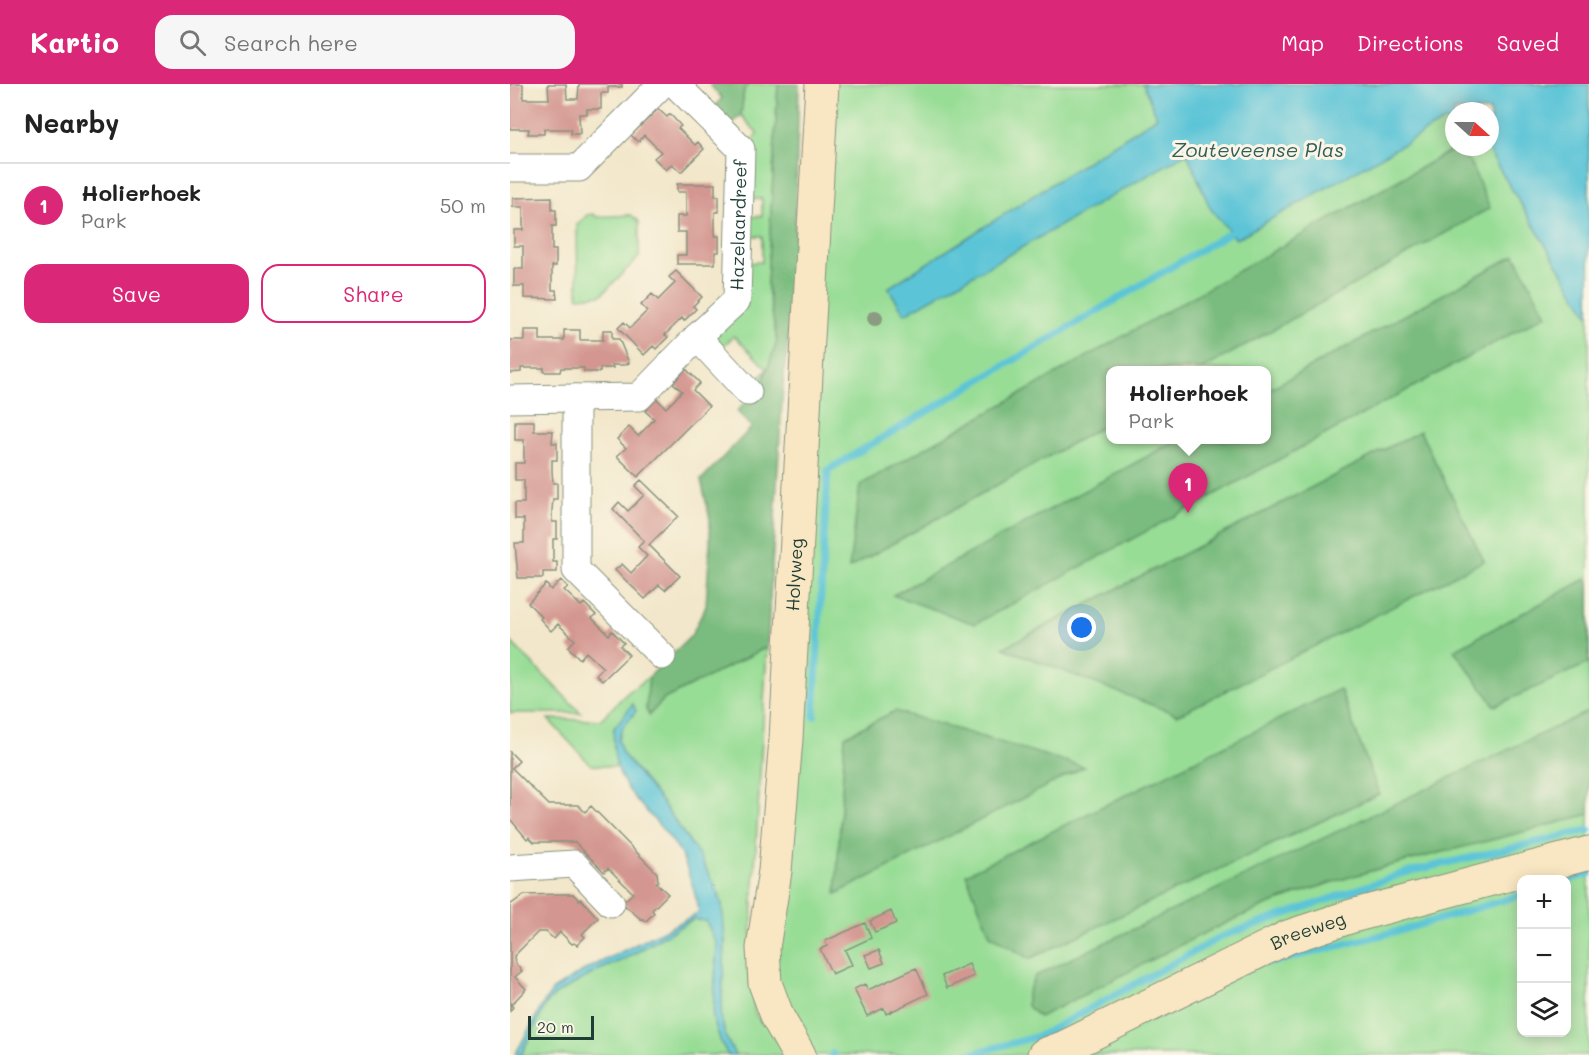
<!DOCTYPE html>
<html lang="en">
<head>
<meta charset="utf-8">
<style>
	body { margin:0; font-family:Mali,sans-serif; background:#f6f6f6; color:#222 }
	.controls { position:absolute; right:18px; bottom:18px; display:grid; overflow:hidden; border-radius:12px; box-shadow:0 3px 15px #0003 }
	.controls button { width:54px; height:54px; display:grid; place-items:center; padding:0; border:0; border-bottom:2px solid #e0e0e0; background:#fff; color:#222; font:30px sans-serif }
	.compass { position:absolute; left:935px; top:18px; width:54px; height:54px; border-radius:50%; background:#fff; box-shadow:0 3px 15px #0003; rotate:111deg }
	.scale { position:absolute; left:18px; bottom:15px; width:66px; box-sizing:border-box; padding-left:6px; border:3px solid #1f3d34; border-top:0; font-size:16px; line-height:21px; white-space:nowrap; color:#1f3d34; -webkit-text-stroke:4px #fcf5e5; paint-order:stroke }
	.you { position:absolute; left:572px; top:544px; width:21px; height:21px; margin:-15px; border:4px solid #fff; border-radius:50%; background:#1a73e8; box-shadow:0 0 0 9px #1a73e833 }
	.badge { display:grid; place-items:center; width:39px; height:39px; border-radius:50%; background:#db2777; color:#fff; font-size:20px; font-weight:700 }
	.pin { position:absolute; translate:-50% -50px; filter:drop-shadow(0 2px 3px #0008) }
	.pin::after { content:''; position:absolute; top:32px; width:21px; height:18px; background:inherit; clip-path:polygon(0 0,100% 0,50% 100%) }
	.popup { position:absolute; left:596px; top:282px; width:165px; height:78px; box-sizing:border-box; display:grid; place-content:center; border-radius:12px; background:#fff; filter:drop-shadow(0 2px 4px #0005); font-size:20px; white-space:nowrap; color:#767676 }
	.popup b { font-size:22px; color:#222 }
	.popup::after { content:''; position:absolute; left:50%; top:100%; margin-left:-12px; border:12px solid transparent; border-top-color:#fff }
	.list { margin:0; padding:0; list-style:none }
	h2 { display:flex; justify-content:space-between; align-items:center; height:78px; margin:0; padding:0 24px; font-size:26px }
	h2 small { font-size:20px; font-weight:400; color:#767676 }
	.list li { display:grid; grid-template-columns:39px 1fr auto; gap:18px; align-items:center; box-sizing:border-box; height:84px; padding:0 24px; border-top:2px solid #e0e0e0 }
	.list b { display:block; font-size:22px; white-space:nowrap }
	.list p { margin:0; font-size:20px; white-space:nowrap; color:#767676 }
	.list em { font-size:20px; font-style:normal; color:#767676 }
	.actions { display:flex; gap:12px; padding:18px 24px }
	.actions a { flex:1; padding:14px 0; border:2px solid #db2777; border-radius:18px; text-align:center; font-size:21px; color:#db2777 }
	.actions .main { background:#db2777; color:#fff }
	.icon { flex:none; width:33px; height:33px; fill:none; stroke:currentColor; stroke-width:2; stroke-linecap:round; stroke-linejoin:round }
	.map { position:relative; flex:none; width:1079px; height:971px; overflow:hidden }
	header { display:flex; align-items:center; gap:36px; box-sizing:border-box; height:84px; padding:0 30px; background:#db2777; color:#fff }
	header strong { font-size:28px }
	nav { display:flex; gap:33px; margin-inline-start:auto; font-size:21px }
	.search { width:420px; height:54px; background:#f6f6f6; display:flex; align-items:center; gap:15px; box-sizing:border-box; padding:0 21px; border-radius:18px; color:#767676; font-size:22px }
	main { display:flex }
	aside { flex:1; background:#fff }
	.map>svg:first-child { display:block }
	.green { fill:#98dd96; stroke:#5c8d65; stroke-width:1.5; fill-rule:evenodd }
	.forest { fill:#7abc7f; stroke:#4c7c5a; stroke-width:1.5 }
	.water { fill:#5bc4d7; stroke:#3d8086; stroke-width:1.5 }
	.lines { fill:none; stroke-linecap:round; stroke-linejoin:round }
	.stream { stroke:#5bc4d7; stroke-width:7 }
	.building { fill:#d39690 }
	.street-casing { stroke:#88927f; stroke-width:29 }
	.secondary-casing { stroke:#88927f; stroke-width:35 }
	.street { stroke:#fff; stroke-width:27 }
	.secondary { stroke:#f9e7c3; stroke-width:33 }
	.tree { fill:#8b9b82 }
	.labels { text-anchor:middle; stroke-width:6; stroke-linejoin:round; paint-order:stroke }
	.street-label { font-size:18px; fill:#1f3d34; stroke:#fcf5e5 }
	.water-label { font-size:20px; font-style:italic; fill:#2e5f5d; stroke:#fcf5e5 }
</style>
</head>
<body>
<header>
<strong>Kartio</strong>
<div class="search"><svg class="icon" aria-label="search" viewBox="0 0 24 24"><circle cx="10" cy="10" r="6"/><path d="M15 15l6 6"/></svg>Search here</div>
<nav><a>Map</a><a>Directions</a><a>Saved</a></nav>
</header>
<main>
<aside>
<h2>Nearby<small></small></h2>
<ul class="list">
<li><span class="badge">1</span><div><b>Holierhoek</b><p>Park</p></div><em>50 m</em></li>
</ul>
<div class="actions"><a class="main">Save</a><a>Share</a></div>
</aside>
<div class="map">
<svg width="1079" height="971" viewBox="0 0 1079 971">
	<rect width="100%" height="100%" fill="#fcf5e5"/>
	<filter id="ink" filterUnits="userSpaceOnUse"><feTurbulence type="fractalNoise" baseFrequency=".0167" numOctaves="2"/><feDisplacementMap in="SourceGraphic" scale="12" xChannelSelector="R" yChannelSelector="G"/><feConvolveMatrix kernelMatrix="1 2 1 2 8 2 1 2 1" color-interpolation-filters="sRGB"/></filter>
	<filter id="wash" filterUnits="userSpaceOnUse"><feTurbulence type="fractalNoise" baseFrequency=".008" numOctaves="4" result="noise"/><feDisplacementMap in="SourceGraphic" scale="24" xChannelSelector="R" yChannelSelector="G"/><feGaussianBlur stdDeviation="1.35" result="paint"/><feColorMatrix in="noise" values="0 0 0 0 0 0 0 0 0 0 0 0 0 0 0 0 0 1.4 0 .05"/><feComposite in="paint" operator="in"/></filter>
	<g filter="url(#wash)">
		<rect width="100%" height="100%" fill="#f2e7ca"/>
		<path class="green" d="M239,0H268L257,199L267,257L252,301L247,297L257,285L224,252L213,262L203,253L235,179L252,178V152H232V133L252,132V115L235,114L236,62L248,50L231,31L234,5Z
			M300,0H1079V971H225L215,952L211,933L215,859L212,821L207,806L190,773L151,717L112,669L108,656L112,644L126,627L123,621L104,644L106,683L81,681L38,635L90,636L117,609L139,593L136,625L139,631L154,615L257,563L239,890L245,929L251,939ZM944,27H980V63H944ZM600,286H756V356H600ZM1011,796H1056V948H1011Z
			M84,130L86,133L121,131L129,137V173L91,211L68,213L67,141L77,131Z
			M0,557L71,629H0Z
			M183,835L196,837L207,861L203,934L211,958L218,971H11L36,920L46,910L89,886L113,876Z"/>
		<path class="forest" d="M199,0H239L234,5L231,31L219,43L202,26L212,14Z
			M268,0H289L283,207L273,302L257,563L154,615L139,631L136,625L139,593L181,552L196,522L200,459V435L191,396L242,343L227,327L252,301L267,257L257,199Z
			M942,66L960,78L980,124L691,286H600V338L339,484L350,401Z
			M1005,171L1036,231L465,540L383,511L667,356H756V307Z
			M910,347L974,477L668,631L493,564Z
			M1076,495L1079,501V579L985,622L944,566Z
			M830,605L869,710L519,875L480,851L456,790Z
			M385,627L574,683L326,810L335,652Z
			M1079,627V730C978,760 874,778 776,814C690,846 611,894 529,933L517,922V910L525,892Z"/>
		<path class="water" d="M633,0H1079V232L976,63H980V27H944V40L934,37L726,155L700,124L677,69L395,230L378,204L647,33Z
			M123,620L126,627L112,644L108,656L112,669L151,717L190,773L207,806L212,821L215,859L211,933L215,952L225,971H218L211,958L203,934L207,861L196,837L183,835L113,876L89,886L46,910L36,920L11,971H5L34,918L43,906L73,887L189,829C187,813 177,781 169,767C140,721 98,708 104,644Z"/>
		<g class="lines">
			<path class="stream" d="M304,632L318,386L719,149
				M1056,797L1079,790
				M759,879L896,845L1011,811
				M322,970L324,971
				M457,971L529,952L713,852L894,789L1079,746"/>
		</g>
		<g id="blocks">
			<path class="building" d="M0,0H13V15H39L38,0H56L57,15H68L69,0H112V3H98V9H91V25H77V30H69L70,50H61V45H34V50H18L19,45H0Z
				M148,25L157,33L160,30L171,42L168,44L185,61L188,58L194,65L171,88L162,80L156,86L144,74L151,68L134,51L128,58L121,51Z
				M167,100H205V112H209V128H205V152H209V168H205V180H167V171H176V148H167V132H176V108H167Z
				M42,113V126H46V142H42V166H46V182H42V206H46L47,215L14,214V202H4V185H13V162H4V146H13V123H3V114Z
				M166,187L192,213L183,222L186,225L174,237L172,234L155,251L158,253L146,265L143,262L134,271L108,244L114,238L120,244L137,227L131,221L142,210L148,216L165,199L159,193Z
				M14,246H30V256H54V246H70V256H93V246H102V255H109L119,279L115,281H102L103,284H90V288H74V284H51L50,288H34V284H11V288L0,289V256H14Z
				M176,285L190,299L183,306L199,322L128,393L107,372L116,364L107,355L119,343L128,352L136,344L144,335L135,327L147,315L156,324L164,316L172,307L163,299Z
				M5,337H24V347H43L42,359H47V376H42V387L43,399H47V415H43L42,426V438H47V455H43V478H47V488H33V494H8L5,459H14V435H5V419H14V396H5V379H14V356H5Z
				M131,396L168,432L139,461L170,492L155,506L149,501L135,515L105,486L112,480L121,489L137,472L128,463L134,457L103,425L109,418L118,427L134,411L125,402Z
				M51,496L58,503L54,506L71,522L74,519L86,531L82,534L99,551L102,547L114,559L110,562L119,571L92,597L86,591L93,584L76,568L70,575L58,563L65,556L48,540L41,547L30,535L32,533L18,519L36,500L41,506Z
				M0,668L9,677L2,684L39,721H68L75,728L81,722L147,789L148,797L146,799L158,810L142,826L144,829L136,837L133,835L132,836L112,819L123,809L98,784L94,788L65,758H24L19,753L17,755L0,735Z
				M56,810H63L69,816L71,815L88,834L72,850L75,853L67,861L64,859L62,860L50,848L44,855L36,848H28L4,872L5,879L12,887L5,893L16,905L1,921L3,923L0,927V821L14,811Z
				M381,827L386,839L365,848L360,837Z
				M355,839L361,854L335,866L342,881L322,890L310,865L317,862L315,857Z
				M369,866L374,879L361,884L355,871Z
				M459,880L464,892L437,904L432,892Z
				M406,884L418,910L376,930L374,924L357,932L344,905L355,900L358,906Z"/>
		</g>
	</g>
	<g filter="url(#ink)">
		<use href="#blocks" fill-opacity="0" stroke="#88927f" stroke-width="1.5"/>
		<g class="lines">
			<defs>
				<g id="street">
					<path d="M0,84H69L152,0"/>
					<path d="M187,253L238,308"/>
					<path d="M66,314V486L152,572"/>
					<path id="s1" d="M0,315L129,313L187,253L227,216L231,65L165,0"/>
					<path d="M0,784L64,780L101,819"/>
				</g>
				<g id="secondary">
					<path id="s2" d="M289,971L268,934L255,899L253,864L265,787L276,655L312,0"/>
					<path id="s3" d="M534,971L553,964L778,853L842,832L1079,769"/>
				</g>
			</defs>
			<use href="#street" class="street-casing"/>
			<use href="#secondary" class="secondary-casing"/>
			<use href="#street" class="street"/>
			<use href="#secondary" class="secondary"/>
		</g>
		<circle class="tree" cx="365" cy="234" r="8"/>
	</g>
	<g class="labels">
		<g class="street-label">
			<text dy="6" stroke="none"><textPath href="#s1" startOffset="342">Hazelaardreef</textPath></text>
			<text dy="6" stroke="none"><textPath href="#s2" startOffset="490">Holyweg</textPath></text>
			<text dy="6" stroke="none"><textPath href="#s3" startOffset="292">Breeweg</textPath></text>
		</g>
		<g class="water-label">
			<text x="748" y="73">Zouteveense Plas</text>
		</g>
	</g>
</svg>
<div class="controls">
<button>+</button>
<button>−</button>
<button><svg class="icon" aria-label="layers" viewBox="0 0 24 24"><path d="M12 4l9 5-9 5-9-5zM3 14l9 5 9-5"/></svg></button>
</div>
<svg class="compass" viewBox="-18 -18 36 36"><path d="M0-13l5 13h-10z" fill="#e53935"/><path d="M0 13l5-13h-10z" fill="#767676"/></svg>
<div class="scale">20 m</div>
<div class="you"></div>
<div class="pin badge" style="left:678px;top:429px">1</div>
<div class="popup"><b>Holierhoek</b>Park</div>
</div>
</main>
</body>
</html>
